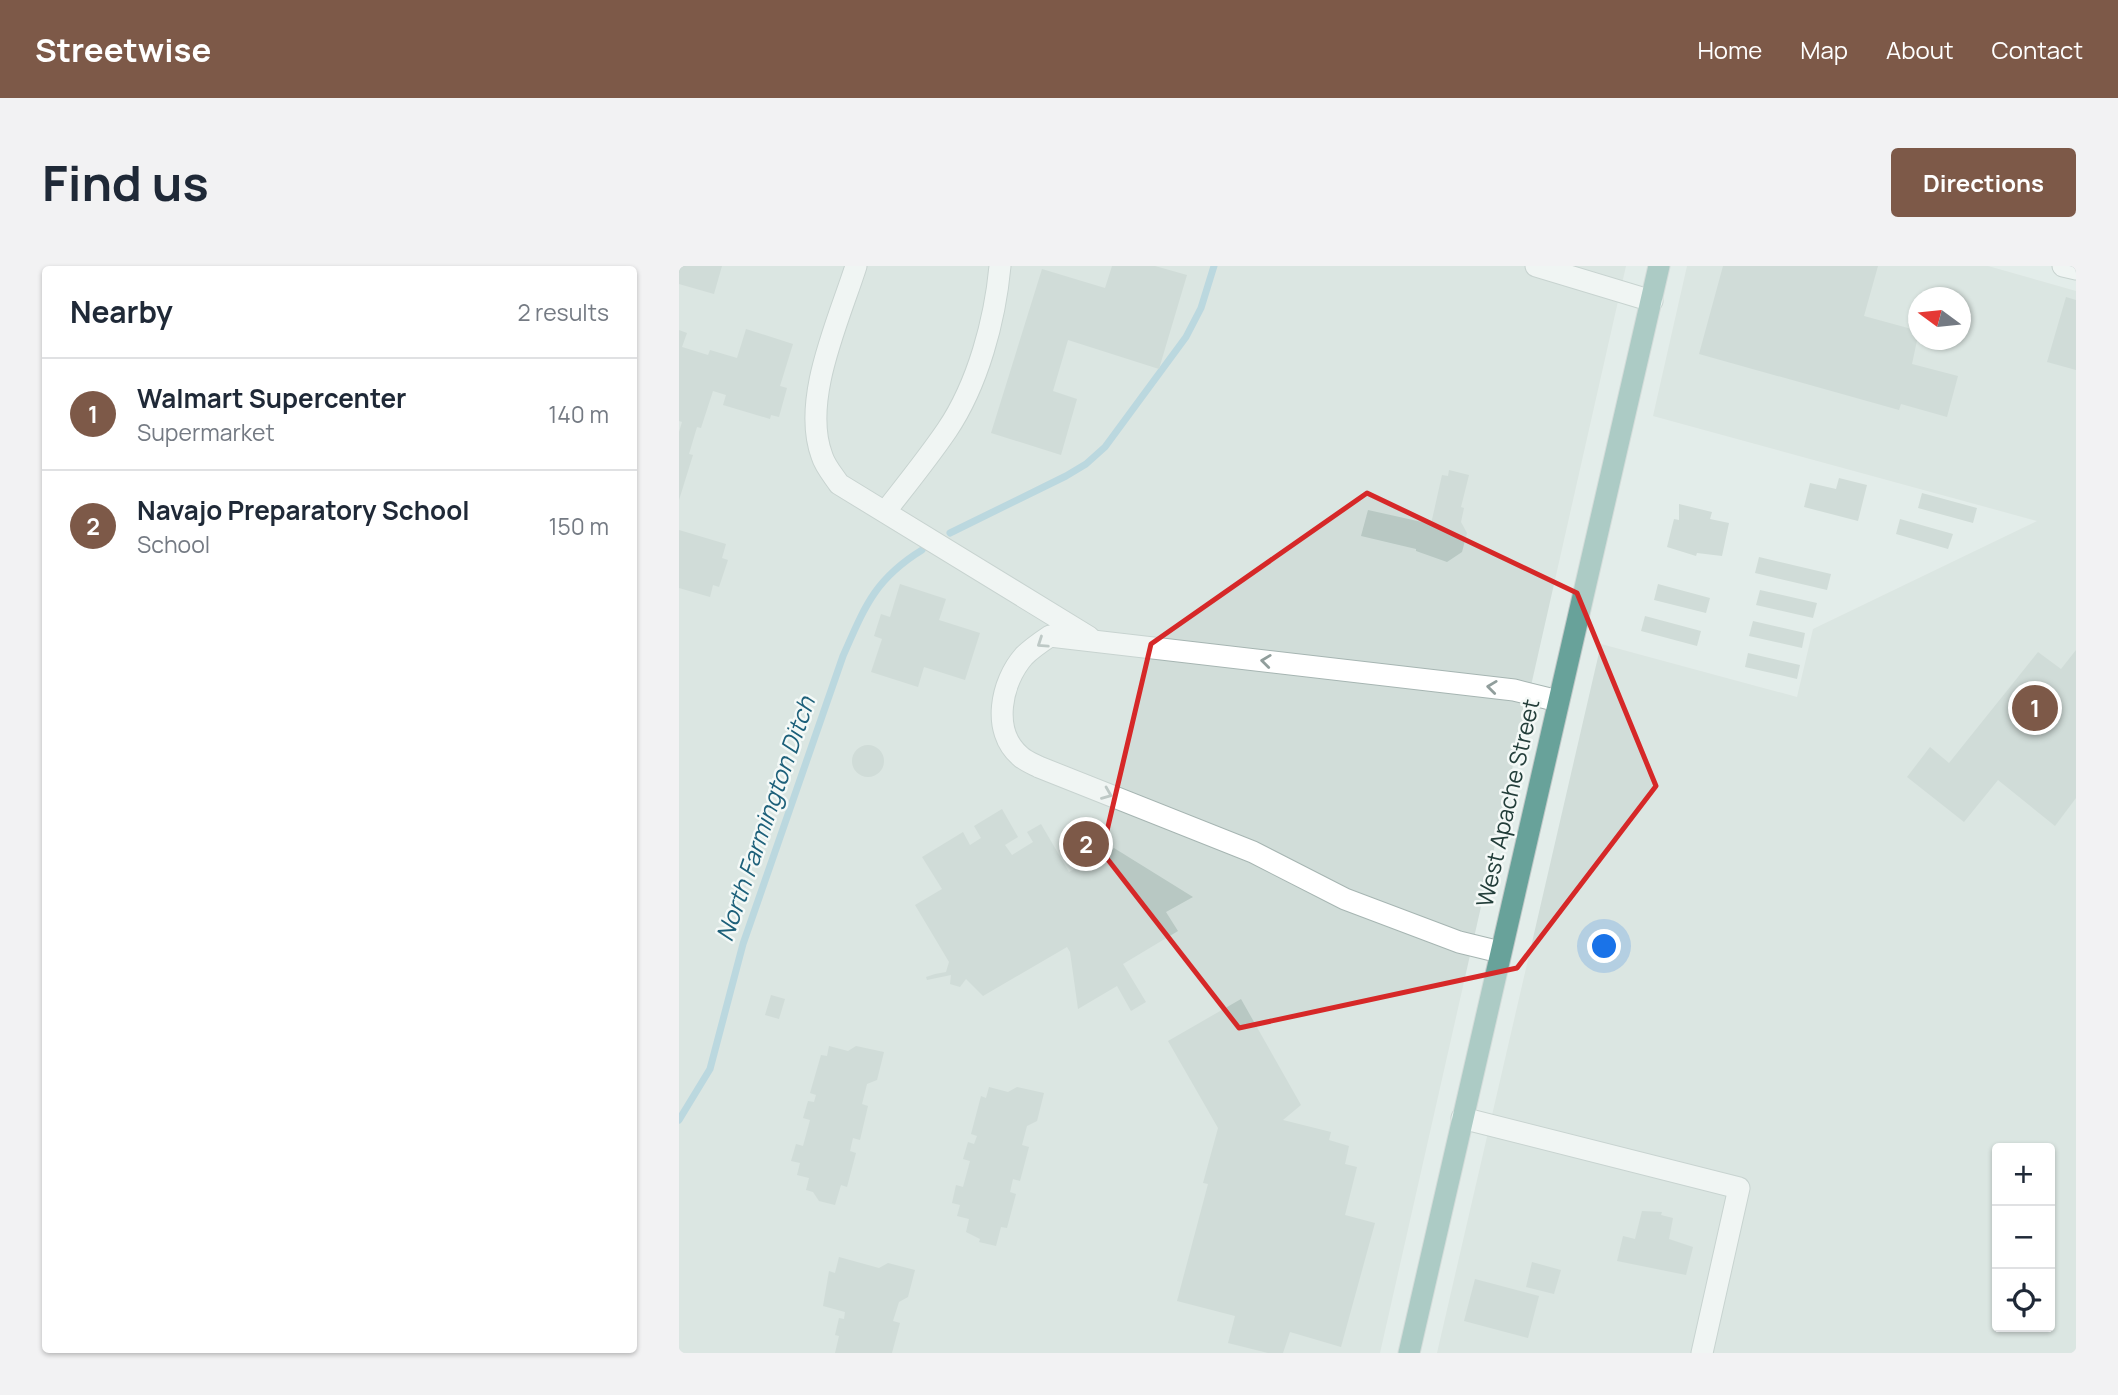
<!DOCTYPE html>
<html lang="en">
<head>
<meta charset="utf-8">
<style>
	body { margin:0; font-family:Manrope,sans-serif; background:#f2f2f3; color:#1f2937 }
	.controls { position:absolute; right:21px; bottom:21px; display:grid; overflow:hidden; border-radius:7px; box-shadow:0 2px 5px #0004 }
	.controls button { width:63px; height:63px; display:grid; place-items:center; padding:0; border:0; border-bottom:2px solid #e0e1e3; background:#fff; color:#1f2937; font:35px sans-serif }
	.compass { position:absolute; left:1229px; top:21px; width:63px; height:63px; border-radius:50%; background:#fff; box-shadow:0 2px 5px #0004; rotate:285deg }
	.you { position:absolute; left:926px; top:681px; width:24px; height:24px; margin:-18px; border:5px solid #fff; border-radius:50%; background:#1a73e8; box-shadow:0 0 0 10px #1a73e833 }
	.badge { display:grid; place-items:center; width:46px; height:46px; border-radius:50%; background:#7d5948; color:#fff; font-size:23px; font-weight:700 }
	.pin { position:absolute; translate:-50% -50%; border:4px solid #fff; box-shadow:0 2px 7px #0006 }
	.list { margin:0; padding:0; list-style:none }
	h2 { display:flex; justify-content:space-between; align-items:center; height:91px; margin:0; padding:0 28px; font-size:30px }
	h2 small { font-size:23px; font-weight:400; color:#747a83 }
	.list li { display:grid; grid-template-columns:46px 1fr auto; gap:21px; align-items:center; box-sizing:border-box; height:112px; padding:0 28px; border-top:2px solid #e0e1e3 }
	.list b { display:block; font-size:26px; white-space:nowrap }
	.list p { margin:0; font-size:23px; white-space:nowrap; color:#747a83 }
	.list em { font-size:23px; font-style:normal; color:#747a83 }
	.icon { flex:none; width:38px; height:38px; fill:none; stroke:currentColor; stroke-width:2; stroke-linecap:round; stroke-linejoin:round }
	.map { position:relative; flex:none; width:1397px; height:1087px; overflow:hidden; border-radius:7px }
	header { display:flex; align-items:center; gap:42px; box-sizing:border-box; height:98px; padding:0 35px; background:#7d5948; color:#fff }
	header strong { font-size:33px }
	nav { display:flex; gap:38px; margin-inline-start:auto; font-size:24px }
	.intro { display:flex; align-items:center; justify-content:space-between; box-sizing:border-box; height:168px; padding:0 42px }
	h1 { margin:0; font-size:49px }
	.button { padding:18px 32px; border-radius:7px; background:#7d5948; color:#fff; font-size:24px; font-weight:700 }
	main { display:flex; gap:42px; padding:0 42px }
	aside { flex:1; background:#fff; border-radius:7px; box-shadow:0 2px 5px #0004 }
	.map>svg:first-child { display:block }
	.built { fill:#d1ddd9; fill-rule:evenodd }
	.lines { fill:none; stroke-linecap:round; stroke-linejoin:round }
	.stream { stroke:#8bbed2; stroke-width:7 }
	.building { fill:#b8c8c3 }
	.minor-casing { stroke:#a6b5b2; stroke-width:23 }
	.major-casing { stroke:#c1c9c8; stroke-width:23 }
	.minor { stroke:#fff; stroke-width:21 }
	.major { stroke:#68a29a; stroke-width:21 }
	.oneway { stroke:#919e9c }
	.marked { fill:none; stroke:#d62828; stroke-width:5; stroke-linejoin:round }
	.labels { text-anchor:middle; stroke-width:5; stroke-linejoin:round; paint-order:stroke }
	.street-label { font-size:23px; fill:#233e3a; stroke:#f4f9f7 }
	.water-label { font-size:24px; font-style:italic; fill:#1d607a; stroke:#f4f9f7 }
</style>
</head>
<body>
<header>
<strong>Streetwise</strong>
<nav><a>Home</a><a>Map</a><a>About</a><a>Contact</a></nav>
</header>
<div class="intro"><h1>Find us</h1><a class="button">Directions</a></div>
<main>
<aside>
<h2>Nearby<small>2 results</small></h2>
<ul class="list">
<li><span class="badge">1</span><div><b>Walmart Supercenter</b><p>Supermarket</p></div><em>140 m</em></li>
<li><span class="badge">2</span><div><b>Navajo Preparatory School</b><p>School</p></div><em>150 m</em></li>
</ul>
</aside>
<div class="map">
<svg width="1397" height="1087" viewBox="0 0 1397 1087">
	<rect width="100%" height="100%" fill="#e3edea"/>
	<path class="built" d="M0,0H947L701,1087H0Z
		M1008,0H1309L1397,25V1087H758L922,378L1118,431L1134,363L1358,255L974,150ZM1240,32H1282V74H1240ZM1318,882H1371V1061H1318Z"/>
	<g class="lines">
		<path class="stream" d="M271,267L387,210L407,198L426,181L507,71L522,42L535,0
			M0,854L31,803L64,678L164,390C186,340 196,313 243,284"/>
	</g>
	<path class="building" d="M0,0H43L35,28L0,18Z
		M433,0H476L508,9L480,103L389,74L374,125L398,133L382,189L312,167L363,3L426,22Z
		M1044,0H1199L1185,50L1240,65L1233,98L1279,110L1268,151L1222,138L1220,144L1020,88Z
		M1387,31L1397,34V104L1368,96Z
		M67,63L114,78L101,120L108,122L100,151L92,149L91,153L44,139L47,129L34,125L22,162L18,161L10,188L14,189L0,234V166L3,156L0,155V64L8,67L3,81L29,89L31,84L58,92Z
		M770,204L790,209L782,241L785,242L782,256L788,267L783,286L768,296L737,285V283L682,270L689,244L752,258L763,209L769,210Z
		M1160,212L1188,219L1179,255L1125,241L1131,217L1157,223Z
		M1243,227L1298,242L1294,257L1239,242Z
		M1000,238L1033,246L1031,253L1050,257L1043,290L1018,287L1017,290L988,281L995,253L1000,254Z
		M1221,253L1274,268L1269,283L1217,268Z
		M0,264L47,278L43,292L49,294L40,321L34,319L31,331L0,322Z
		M1080,291L1152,308L1148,324L1076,307Z
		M221,318L267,333L260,354L301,367L286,414L245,401L239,421L192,406L203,373L195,370L202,348L211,351Z
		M979,318L1031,332L1027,347L975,334Z
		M1081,324L1138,337L1134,352L1077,339Z
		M966,350L1022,365L1018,380L962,365Z
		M1074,355L1126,367L1123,382L1070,370Z
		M1397,384V532L1376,560L1319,514L1285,556L1228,511L1251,481L1270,497L1359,386L1382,403Z
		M1069,387L1121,399L1118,413L1066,401Z
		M173 495a16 16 0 1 1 32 0a16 16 0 1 1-32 0Z
		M323,543L339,571L326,579L333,589L354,576L348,566L362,558L390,606L435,582L514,631L487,646L499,665L444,698L467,736L452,745L438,720L399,743L391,686L388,681L304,730L287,713L281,721L271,718L272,709L248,714L247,711L256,708L267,706L270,696L236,639L263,623L243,591L284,566L291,579L302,572L295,560Z
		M92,729L106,733L100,753L86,749Z
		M562,733L622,839L604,854L652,866L650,874L670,880L666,898L678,901L666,949L696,957L662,1081L611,1066L604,1087H589L549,1077L556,1050L498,1035L529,918L524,917L539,862L489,775Z
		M150,780L169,785L177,780L205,786L198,814L188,818L183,838L189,840L181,874L174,872L171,885L177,887L168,921L162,919L156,939L140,935L134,926L127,924L130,912L118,909L121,897L112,895L117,878L124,880L131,854L124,852L129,835L135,836L137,829L131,827L142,789L148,790Z
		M310,821L329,826L338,821L365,827L358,855L348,860L343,879L350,881L341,915L334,913L331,926L337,928L328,962L322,961L317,980L300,976L301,973L287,966L290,953L278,950L281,939L273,937L277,919L284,921L291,895L284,893L289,876L295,878L298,870L292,868L302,830L307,832Z
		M963,945L983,946L982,949L994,952L990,973L1014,981L1007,1009L938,995L944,970L956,973Z
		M160,991L200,1002L209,997L236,1004L229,1031L220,1036L214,1055L221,1057L213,1087H156L160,1070L156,1069L160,1052L165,1053L166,1046L144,1040L150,1005L156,1007Z
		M853,996L882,1004L875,1028L847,1021Z
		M796,1013L860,1030L849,1072L785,1055Z"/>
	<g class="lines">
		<defs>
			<path id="minor" d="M177,0C160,54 122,134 143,190C146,200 154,209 160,218L410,371
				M857,0L973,35
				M1384,0L1397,3
				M206,246C227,219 249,192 268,164C299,118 316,54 321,0
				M821,686L780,676L666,633L574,586L360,501C354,498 346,495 341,490C312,465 322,416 345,390C352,383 362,376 371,370L835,424L879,435
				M783,852L1060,922L1023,1087"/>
			<path id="major" d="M730,1087L980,0"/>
		</defs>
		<use href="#minor" class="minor-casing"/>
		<use href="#major" class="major-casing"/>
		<use href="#minor" class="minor"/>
		<use href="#major" class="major"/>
	</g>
	<defs><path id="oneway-chevron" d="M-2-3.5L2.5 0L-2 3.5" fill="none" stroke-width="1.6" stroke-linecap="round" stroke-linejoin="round" transform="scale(1.75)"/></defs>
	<g class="oneway">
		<use href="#oneway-chevron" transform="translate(363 377) rotate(146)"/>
		<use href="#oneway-chevron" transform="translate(587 395) rotate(-173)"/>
		<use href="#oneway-chevron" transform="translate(813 421) rotate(-173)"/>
		<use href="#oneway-chevron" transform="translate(428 528) rotate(22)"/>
	</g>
	<path d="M0 0H1397V1087H0ZM688,227L898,327L977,520L838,702L560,762L423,586L472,378Z" fill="#e3edea" fill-opacity=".55" fill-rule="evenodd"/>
	<path class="marked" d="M688,227L898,327L977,520L838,702L560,762L423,586L472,378Z"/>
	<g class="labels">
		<g class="street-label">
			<text transform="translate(829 537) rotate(-77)" y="8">West Apache Street</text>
		</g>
		<g class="water-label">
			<text transform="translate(87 553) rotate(-71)" y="8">North Farmington Ditch</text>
		</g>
	</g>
</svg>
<div class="controls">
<button>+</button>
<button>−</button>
<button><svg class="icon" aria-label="locate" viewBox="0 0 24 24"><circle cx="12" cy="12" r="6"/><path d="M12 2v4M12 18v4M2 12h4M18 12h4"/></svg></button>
</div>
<svg class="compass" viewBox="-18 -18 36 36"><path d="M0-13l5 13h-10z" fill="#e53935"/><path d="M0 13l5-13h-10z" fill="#747a83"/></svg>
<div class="you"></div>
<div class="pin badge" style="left:1356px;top:442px">1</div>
<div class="pin badge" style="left:407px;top:578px">2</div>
</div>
</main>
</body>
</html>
